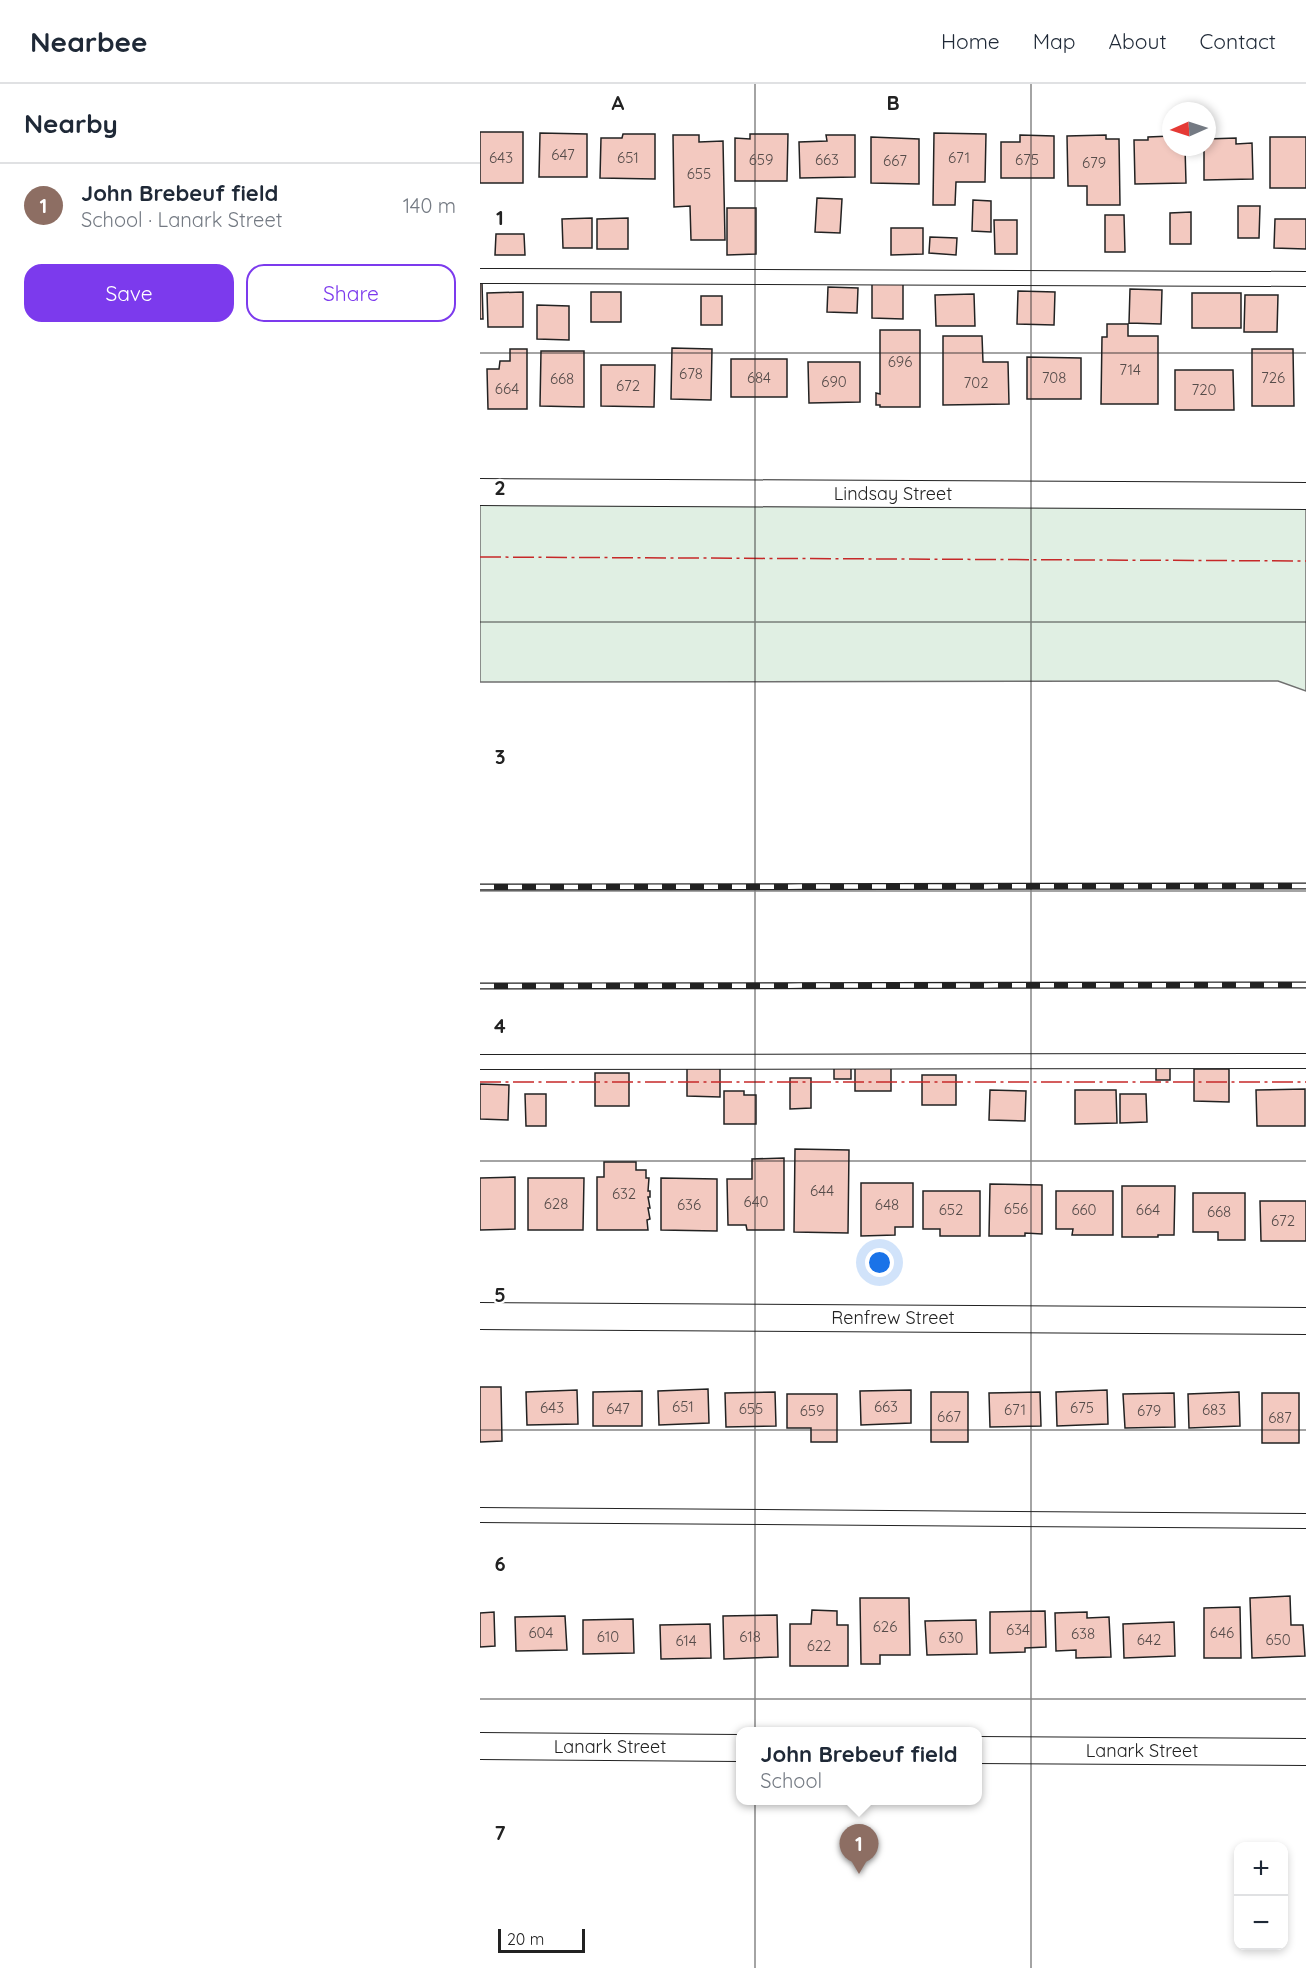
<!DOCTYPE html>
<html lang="en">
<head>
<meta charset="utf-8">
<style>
	body { margin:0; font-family:Quicksand,sans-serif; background:#f2f2f3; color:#1f2937 }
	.controls { position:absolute; right:18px; bottom:18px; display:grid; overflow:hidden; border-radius:12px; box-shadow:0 3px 9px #0003 }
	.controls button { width:54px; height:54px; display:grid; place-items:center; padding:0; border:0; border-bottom:2px solid #e0e1e3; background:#fff; color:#1f2937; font:30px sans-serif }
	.compass { position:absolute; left:682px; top:18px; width:54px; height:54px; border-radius:50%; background:#fff; box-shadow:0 3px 9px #0003; rotate:267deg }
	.scale { position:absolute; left:18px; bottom:15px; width:87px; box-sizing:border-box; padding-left:6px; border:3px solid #222; border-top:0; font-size:16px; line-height:21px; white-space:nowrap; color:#222; -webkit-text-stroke:4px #fff; paint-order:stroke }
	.you { position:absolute; left:400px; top:1179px; width:21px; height:21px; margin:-15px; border:4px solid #fff; border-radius:50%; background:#1a73e8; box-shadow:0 0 0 9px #1a73e833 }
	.badge { display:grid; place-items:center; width:39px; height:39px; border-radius:50%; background:#7c3aed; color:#fff; font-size:20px; font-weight:700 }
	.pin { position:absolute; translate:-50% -50px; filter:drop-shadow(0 2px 3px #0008) }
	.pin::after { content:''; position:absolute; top:32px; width:21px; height:18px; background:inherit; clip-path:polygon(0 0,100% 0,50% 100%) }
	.popup { position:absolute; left:256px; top:1643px; width:246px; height:78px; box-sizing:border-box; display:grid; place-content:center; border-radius:12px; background:#fff; filter:drop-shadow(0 2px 4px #0005); font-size:20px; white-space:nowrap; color:#747a83 }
	.popup b { font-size:22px; color:#1f2937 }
	.popup::after { content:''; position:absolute; left:50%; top:100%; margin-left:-12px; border:12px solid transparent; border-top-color:#fff }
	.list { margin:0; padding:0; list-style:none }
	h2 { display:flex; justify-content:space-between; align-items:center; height:78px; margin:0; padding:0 24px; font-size:26px }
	h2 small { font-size:20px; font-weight:400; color:#747a83 }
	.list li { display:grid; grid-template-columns:39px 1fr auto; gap:18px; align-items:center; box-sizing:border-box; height:84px; padding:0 24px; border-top:2px solid #e0e1e3 }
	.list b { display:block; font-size:22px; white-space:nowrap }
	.list p { margin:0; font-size:20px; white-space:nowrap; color:#747a83 }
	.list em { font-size:20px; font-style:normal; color:#747a83 }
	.actions { display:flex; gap:12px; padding:18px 24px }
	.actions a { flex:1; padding:14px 0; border:2px solid #7c3aed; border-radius:18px; text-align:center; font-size:21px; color:#7c3aed }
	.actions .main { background:#7c3aed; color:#fff }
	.map { position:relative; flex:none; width:826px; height:1884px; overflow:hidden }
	header { display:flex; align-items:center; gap:36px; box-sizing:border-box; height:84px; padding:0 30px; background:#fff; border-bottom:2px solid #e0e1e3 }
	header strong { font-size:28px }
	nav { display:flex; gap:33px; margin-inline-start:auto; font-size:21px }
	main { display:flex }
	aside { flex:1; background:#fff }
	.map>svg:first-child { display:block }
	.green { fill:#e0efe3; stroke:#6f6f6f; stroke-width:1.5 }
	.building { fill:#f3c9c0; stroke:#222; stroke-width:1.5 }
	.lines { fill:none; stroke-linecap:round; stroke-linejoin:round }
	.lane-casing { stroke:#222; stroke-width:16 }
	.street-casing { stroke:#222; stroke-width:28 }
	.lane { stroke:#fff; stroke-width:14 }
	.street { stroke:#fff; stroke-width:26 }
	.rail-casing { stroke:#222; stroke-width:7 }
	.rail { stroke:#fff; stroke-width:4.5; stroke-dasharray:14; stroke-linecap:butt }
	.power { stroke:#c62828; stroke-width:1.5; stroke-dasharray:21 4.5 3 4.5; stroke-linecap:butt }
	.grid { fill:none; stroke:#222; stroke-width:1.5; stroke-opacity:0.55 }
	.labels { text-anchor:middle; stroke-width:4.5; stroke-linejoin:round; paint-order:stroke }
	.number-label { font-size:15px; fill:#564c4a }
	.street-label { font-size:18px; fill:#222; stroke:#fff }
	.grid-label { font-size:20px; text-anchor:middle; font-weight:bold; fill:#222; stroke:#fff; stroke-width:4.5; stroke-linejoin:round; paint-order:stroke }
</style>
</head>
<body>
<header>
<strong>Nearbee</strong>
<nav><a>Home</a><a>Map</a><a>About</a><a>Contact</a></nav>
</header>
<main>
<aside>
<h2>Nearby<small></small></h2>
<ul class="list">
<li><span class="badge" style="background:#8d6e63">1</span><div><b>John Brebeuf field</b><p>School · Lanark Street</p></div><em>140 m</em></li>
</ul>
<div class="actions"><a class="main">Save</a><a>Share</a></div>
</aside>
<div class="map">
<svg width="826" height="1884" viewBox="0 0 826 1884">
	<rect width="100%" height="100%" fill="#fff"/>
	<path class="green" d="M0,408L826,412V607L798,597L0,598Z"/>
	<path class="building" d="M0,48H43V99H0Z
		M60,49L107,50V93H59Z
		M454,49L506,50L505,98H476L475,121H453Z
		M143,50H175V95L120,94L121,54H142Z
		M270,50H308L307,97H255V54L270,55Z
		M193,51H219V58L243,57L245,156H211L210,122L194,123Z
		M346,51H375V93L320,94L319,58L347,57Z
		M540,51L574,52V94H521V58H540Z
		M626,51V55H639L640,121H607V102H588L587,52Z
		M691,52V63H705L706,99L655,100L654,56H668V53Z
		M391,53L439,55V100L391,99Z
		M790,53H826V104H790Z
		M756,54V60L772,59L773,95L724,96V63H727V55Z
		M337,114L362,115L360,149L335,148Z
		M493,116L511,117V148L492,147Z
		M758,122H780L779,154H758Z
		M247,124H276V170L247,171Z
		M711,128V160H690V129Z
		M625,131H644L645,168H625Z
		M112,134V164H83L82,135Z
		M148,134V165H117V135Z
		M795,135H826V165L794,164Z
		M514,136H537V170H515Z
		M411,144H443V170L411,171Z
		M16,150H44L45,171H15Z
		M450,153L477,154L476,171L449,169Z
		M0,199H2L3,235H0Z
		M392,199L423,200V235L392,234Z
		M348,203L378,204L377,229L347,228Z
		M650,205L682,206L681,240L649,239Z
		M538,207L575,208L574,241L537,240Z
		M43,208V243H8L7,209Z
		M111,208H141V238H111Z
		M712,209H761V244H712Z
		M494,210L495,242H456L455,211Z
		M765,211H798L797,248H764Z
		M221,212H242V241H221Z
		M57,221L89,222V256L57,255Z
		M627,240H648V252H678V320H621L622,253H627Z
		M400,246H440V323H400V321H396V309L400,310Z
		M463,252H502L503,278H528L529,320L463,321Z
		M192,264L232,265L231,316L191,315Z
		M30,265H47V325H8L7,285H19L20,277H30Z
		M772,265H813L814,322H772Z
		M61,267H104V323L60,322Z
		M547,273L601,274V315H547Z
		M251,275H307V313H251Z
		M328,278H380V318L329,319Z
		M121,281H175L174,323L121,322Z
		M695,286H753L754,326H695Z
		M207,980H240V1013L207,1012Z
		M375,981H411V1007H375Z
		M676,982H690V996H676Z
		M354,983L371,984V995H354Z
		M714,985H749V1018L714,1017Z
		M115,989H149V1022H115Z
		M442,991H476V1021H442Z
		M310,994H331V1024L310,1025Z
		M0,1000L29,1001L28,1036L0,1035Z
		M825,1005V1042H777L776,1006Z
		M510,1006L546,1007L545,1037L509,1036Z
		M595,1006H636L637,1039L595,1040Z
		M244,1007H264V1011H276V1040H244Z
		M45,1010H66V1042H46Z
		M640,1010H666L667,1038L640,1039Z
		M315,1065L369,1066L368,1149L314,1148Z
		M304,1074V1146H267L266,1141H248L247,1095H272V1075Z
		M124,1078H156V1086H166V1094H169L168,1107H170V1113H168L170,1124H168L170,1135L167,1136L168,1146H117V1093H124Z
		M35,1093V1145L0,1146V1094Z
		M48,1094H104L103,1146H48Z
		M181,1094L237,1095V1147L181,1146Z
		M381,1099H433V1143H415V1151L381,1152Z
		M510,1100L562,1101V1150L545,1149V1152H509Z
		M642,1102H695L694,1151H678V1153H642Z
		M443,1107H500V1152H460V1145H443Z
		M576,1107H633V1151H592L593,1145H576Z
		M713,1109H765V1156H738V1148H713Z
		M780,1117H826V1157H781Z
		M0,1303H21L22,1357L0,1358Z
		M228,1305L229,1339L179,1341L178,1307Z
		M97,1306L98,1340L47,1341L46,1308Z
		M431,1306V1339L381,1341L380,1307Z
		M627,1306L628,1340L577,1342L576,1308Z
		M162,1307V1342H113V1308Z
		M295,1308L296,1342L246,1343L245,1309Z
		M451,1308H488V1358H451Z
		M560,1308L561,1342L510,1343L509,1309Z
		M759,1308L760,1342L709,1344L708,1310Z
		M694,1309L695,1343L645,1344L643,1310Z
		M782,1309H819V1359H782Z
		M307,1310H357V1358H331V1344H307Z
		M810,1512L811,1541H823L825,1572L772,1574L770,1514Z
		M380,1514H429L430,1571H400V1580H381Z
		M760,1523L761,1574H724V1524Z
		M332,1526L357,1527V1541H368V1582H310V1540H331Z
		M565,1527L566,1563L545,1564V1568L510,1569V1528Z
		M14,1528L15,1562L0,1563V1529Z
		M607,1528V1534L629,1533L631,1573L596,1574V1566L576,1567L575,1529Z
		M297,1531L298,1573L244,1575L243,1532Z
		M85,1532L87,1566L36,1567L35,1533Z
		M153,1535L154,1569L103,1570V1536Z
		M496,1536L497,1570L447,1571L445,1537Z
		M694,1538L695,1572L644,1574L643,1540Z
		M230,1540L231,1574L181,1575L180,1541Z"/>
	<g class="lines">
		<defs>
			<path id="lane" d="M0,192L826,195
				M0,978L826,977
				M0,1431L826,1437"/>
			<path id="street" d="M0,408L826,412
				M0,1232L826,1237
				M0,1662L260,1664
				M497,1666L826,1668"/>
		</defs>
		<use href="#lane" class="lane-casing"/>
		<use href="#street" class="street-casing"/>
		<use href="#lane" class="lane"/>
		<use href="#street" class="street"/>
		<defs>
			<path id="rail" d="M0,803L826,802
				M0,902L826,901"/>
		</defs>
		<use href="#rail" class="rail-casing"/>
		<use href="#rail" class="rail"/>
		<path class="power" d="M0,473L826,477
			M0,998H826"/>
	</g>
	<path class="grid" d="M275,0V1884M551,0V1884M0,269H826M0,538H826M0,807H826M0,1077H826M0,1346H826M0,1615H826"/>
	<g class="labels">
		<g class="number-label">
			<text x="83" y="76">647</text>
			<text x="21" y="79">643</text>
			<text x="148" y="79">651</text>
			<text x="479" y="79">671</text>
			<text x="281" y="81">659</text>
			<text x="347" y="81">663</text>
			<text x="547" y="81">675</text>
			<text x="415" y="82">667</text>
			<text x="614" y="84">679</text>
			<text x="219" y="95">655</text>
			<text x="420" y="283">696</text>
			<text x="650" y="291">714</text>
			<text x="211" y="295">678</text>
			<text x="279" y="299">684</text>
			<text x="574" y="299">708</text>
			<text x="793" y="299">726</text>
			<text x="82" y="300">668</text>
			<text x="354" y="303">690</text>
			<text x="496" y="304">702</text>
			<text x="148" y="307">672</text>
			<text x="27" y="310">664</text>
			<text x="724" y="311">720</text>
			<text x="342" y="1112">644</text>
			<text x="144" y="1115">632</text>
			<text x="276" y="1123">640</text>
			<text x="76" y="1125">628</text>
			<text x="209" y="1126">636</text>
			<text x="407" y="1126">648</text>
			<text x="536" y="1130">656</text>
			<text x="471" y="1131">652</text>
			<text x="604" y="1131">660</text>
			<text x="668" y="1131">664</text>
			<text x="739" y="1133">668</text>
			<text x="803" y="1142">672</text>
			<text x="203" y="1328">651</text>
			<text x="406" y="1328">663</text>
			<text x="72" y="1329">643</text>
			<text x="602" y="1329">675</text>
			<text x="138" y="1330">647</text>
			<text x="271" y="1330">655</text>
			<text x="535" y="1331">671</text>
			<text x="734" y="1331">683</text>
			<text x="332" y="1332">659</text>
			<text x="669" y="1332">679</text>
			<text x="469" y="1338">667</text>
			<text x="800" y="1339">687</text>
			<text x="405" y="1548">626</text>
			<text x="538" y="1551">634</text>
			<text x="61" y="1554">604</text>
			<text x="742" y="1554">646</text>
			<text x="603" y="1555">638</text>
			<text x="128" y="1558">610</text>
			<text x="270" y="1558">618</text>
			<text x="471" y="1559">630</text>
			<text x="669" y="1561">642</text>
			<text x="798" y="1561">650</text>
			<text x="206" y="1562">614</text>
			<text x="339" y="1567">622</text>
		</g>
		<g class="street-label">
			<text x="413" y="416">Lindsay Street</text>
			<text x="413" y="1240">Renfrew Street</text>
			<text x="130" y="1669">Lanark Street</text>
			<text x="662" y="1673">Lanark Street</text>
		</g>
	</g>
	<g class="grid-label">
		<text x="138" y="26">A</text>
		<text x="413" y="26">B</text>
		<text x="20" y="141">1</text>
		<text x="20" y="411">2</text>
		<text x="20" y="680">3</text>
		<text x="20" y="949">4</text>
		<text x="20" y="1218">5</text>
		<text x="20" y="1487">6</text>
		<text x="20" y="1756">7</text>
	</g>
</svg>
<div class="controls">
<button>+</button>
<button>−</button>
</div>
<svg class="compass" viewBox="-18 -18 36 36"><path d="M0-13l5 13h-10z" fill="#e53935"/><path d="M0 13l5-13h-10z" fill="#747a83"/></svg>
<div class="scale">20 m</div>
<div class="you"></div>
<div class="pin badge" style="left:379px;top:1790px;background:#8d6e63">1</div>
<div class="popup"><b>John Brebeuf field</b>School</div>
</div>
</main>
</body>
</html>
